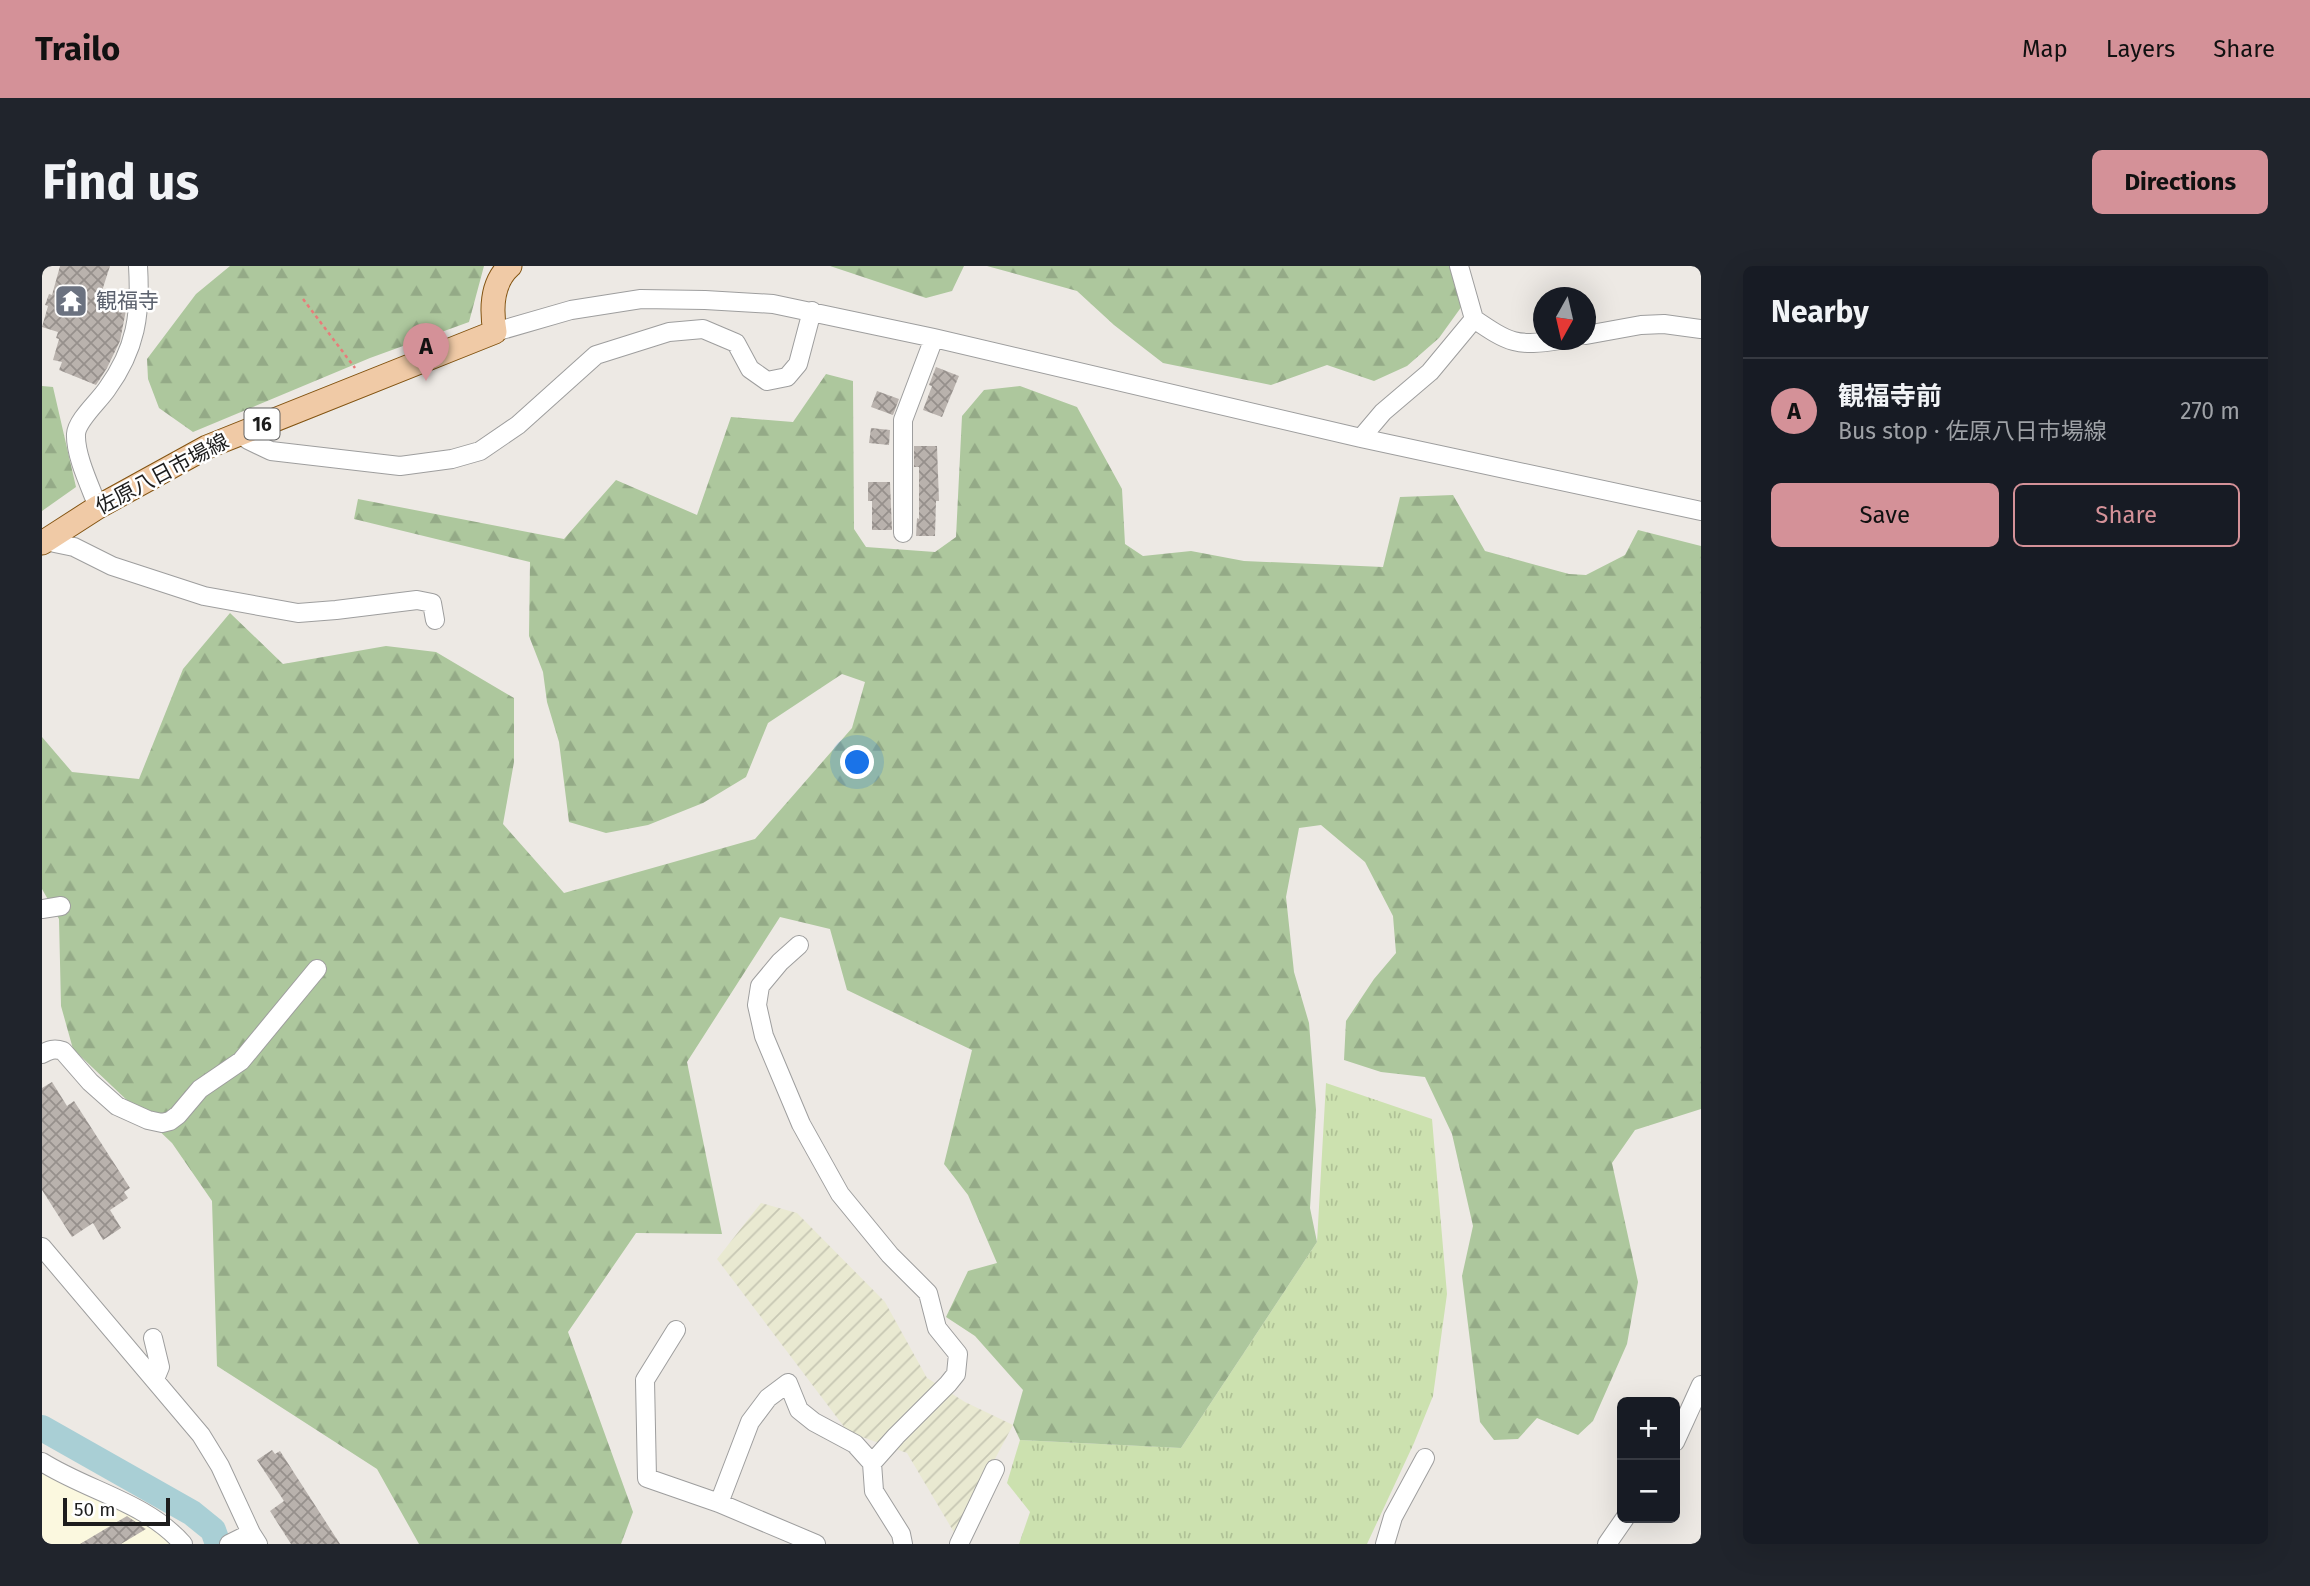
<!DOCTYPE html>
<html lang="en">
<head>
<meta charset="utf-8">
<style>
	body { margin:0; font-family:"Fira Sans","Noto Sans JP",sans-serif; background:#20242c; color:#f1f3f6 }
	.controls { position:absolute; right:21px; bottom:21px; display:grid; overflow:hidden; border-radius:10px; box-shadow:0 7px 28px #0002 }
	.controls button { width:63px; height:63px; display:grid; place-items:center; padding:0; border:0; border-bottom:2px solid #363941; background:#171b24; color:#f1f3f6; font:35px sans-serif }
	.compass { position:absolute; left:1491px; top:21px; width:63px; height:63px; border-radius:50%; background:#171b24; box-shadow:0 7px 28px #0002; rotate:188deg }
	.scale { position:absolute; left:21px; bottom:18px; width:107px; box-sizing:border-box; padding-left:7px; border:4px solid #1d1d1d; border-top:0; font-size:19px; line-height:24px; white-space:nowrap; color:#1d1d1d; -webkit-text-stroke:5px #fff; paint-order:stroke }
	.you { position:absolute; left:816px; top:497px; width:24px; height:24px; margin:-18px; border:5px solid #fff; border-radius:50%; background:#1a73e8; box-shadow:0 0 0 10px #1a73e833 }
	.badge { display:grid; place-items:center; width:46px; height:46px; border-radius:50%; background:#d49198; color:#111; font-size:23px; font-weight:700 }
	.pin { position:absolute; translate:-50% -58px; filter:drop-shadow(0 2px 4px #0008) }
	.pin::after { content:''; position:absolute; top:37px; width:24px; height:21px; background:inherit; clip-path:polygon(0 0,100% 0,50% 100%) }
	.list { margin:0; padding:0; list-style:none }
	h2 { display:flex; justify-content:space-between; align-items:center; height:91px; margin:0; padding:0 28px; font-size:30px }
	h2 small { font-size:23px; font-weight:400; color:#9ea1a6 }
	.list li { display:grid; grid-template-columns:46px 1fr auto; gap:21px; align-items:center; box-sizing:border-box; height:105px; padding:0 28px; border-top:2px solid #363941 }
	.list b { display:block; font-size:26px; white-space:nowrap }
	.list p { margin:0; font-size:23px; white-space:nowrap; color:#9ea1a6 }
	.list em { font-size:23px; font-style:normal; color:#9ea1a6 }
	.actions { display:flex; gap:14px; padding:21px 28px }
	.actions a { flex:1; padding:16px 0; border:2px solid #d49198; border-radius:10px; text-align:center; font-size:24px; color:#d49198 }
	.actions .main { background:#d49198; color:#111 }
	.map { position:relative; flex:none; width:1659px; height:1278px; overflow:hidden; border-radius:10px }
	header { display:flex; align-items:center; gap:42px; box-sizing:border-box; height:98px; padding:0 35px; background:#d49198; color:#111 }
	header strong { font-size:33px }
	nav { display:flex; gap:38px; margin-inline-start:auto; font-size:24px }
	.intro { display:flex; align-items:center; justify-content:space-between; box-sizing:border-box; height:168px; padding:0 42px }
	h1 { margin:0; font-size:49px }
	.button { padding:18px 32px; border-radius:10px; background:#d49198; color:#111; font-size:24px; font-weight:700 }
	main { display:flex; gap:42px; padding:0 42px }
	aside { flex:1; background:#171b24; border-radius:10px; box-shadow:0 7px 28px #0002 }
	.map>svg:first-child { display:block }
	.education { fill:#fbf8df }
	.farmland { fill:url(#farmland-furrows) }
	.grass { fill:url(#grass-tufts) }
	.forest { fill:url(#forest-firs) }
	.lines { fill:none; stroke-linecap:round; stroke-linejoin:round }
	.river { stroke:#a9cfd5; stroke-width:26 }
	.building { fill:url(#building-cross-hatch) }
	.minor-casing { stroke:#9e9e9e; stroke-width:20 }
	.major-casing { stroke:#835412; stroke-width:25 }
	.path { stroke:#e87c7a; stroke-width:2.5; stroke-dasharray:3.5 3.5; stroke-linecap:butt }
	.minor { stroke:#fff; stroke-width:18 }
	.major { stroke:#f0caa6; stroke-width:23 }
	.labels { text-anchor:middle; stroke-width:5; stroke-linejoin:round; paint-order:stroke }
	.shield { fill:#fff; stroke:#616161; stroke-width:2 }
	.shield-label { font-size:19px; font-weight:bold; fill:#1d1d1d }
	.worship-label { font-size:21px; fill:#5b616d; stroke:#fff; text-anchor:start }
	.street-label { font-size:21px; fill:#1d1d1d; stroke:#fff }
</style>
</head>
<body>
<header>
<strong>Trailo</strong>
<nav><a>Map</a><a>Layers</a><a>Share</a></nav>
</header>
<div class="intro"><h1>Find us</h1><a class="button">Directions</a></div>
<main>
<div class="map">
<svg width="1659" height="1278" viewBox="0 0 1659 1278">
	<defs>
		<pattern id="farmland-furrows" width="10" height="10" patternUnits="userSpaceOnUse" patternTransform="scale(1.75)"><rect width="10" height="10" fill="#e9e9d1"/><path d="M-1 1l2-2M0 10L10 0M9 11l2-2" fill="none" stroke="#c7c7b3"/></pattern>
		<pattern id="grass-tufts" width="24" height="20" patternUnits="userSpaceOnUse" patternTransform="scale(1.75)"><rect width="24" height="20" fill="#cce1af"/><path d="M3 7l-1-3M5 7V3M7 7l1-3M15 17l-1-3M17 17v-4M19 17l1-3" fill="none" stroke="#afc196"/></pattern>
		<pattern id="forest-firs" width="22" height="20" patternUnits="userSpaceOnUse" patternTransform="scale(1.75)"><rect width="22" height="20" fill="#adc79d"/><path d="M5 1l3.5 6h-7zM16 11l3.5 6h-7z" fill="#94aa87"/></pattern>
		<pattern id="building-cross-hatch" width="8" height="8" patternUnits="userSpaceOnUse" patternTransform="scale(1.75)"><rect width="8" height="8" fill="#b9b2ad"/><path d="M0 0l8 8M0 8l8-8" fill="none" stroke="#96908c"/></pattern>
	</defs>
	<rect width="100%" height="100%" fill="#ede9e4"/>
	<path class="education" d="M0,1201L86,1241L136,1278H0Z"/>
	<path class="farmland" d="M719,937L755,947L843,1036L885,1112L923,1136L971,1159L913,1268L865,1187L806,1166L675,993Z"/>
	<path class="grass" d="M1284,817L1390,853L1405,1028L1391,1130L1372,1177L1325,1278H977L988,1246L965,1217L978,1174L1139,1182L1275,976Z"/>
	<path class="forest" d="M188,0H442L427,56L328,92L151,166L117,142L106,113L105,93L154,28Z
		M788,0H922L910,25L884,32Z
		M945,0H1408L1420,40L1397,72L1365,100L1332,115L1285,99L1229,119L1121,97L1072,59L1035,25Z
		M784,108L811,115L812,263L824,281L893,286L914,271L920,150L942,124L978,120L1035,141L1080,223L1083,278L1101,290L1149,285L1202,295L1341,301L1358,231L1411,229L1443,285L1527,308L1544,309L1583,289L1596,264L1659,280V843L1593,864L1570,897L1596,1016L1585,1078L1551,1155L1536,1169L1495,1152L1476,1173L1452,1174L1438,1156L1420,1010L1431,960L1410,868L1383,811L1339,806L1302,794L1304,755L1332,713L1354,687L1351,650L1323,596L1279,559L1257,562L1244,631L1252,706L1267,757L1274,844L1268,942L1275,976L1139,1182L978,1174L971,1159L981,1124L933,1070L904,1051L926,1005L955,997L926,929L902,898L930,784L805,724L788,663L738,651L645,796L680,968L594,967L526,1066L591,1246L579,1278H377L335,1203L175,1100L170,935L130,877L31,783L19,740L17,653L0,623V471L30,506L97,513L141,403L188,347L241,398L344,380L394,386L472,432V496L461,558L522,627L713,573L810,462L823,416L800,408L726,457L704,511L661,537L606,559L564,567L527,556L517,476L505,436L501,406L487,370L488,296L312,253L316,233L522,273L574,214L655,249L689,151L751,156Z
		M0,120L11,121L34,221L0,245Z"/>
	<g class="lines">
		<path class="river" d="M0,1162L150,1247L171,1264L176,1278"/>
	</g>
	<path class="building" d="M18,0H68L58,31L85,39L78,75L65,102L54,119L17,104L20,96L11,94L17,73L14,72L16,66L0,61L6,40L3,39L7,28L10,29Z
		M894,101L917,110L900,151L881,144L890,120L887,119Z
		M835,125L857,133L851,149L829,141Z
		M829,162L848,164L847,179L827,177Z
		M872,180H895L897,235H894L893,270H874L875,252L877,253V201H872Z
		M826,216H848L850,264H830V235H826Z
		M10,816L25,840L32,835L88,922L82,926L86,932L68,944L79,962L61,974L51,957L30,971L0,924V822Z
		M230,1184L233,1188L238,1185L298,1278H249L228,1245L242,1235L215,1194Z
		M85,1250L104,1263L79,1278H38Z"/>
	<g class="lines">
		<defs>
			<path id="minor" d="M1417,0L1432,53C1467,77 1475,81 1518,74
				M453,66L529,44L599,33L663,34L731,38L892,72L1319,172L1659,245
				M1544,69L1599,59L1622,58L1659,63
				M203,165L206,174L229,185L358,200L410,193L438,185L476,159L554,89L627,66L661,63L694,77L708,103L725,115L745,111L756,98L770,45
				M1319,172L1341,146L1388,106L1432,53
				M56,241C48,220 33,189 34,168C35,154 57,135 65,123C94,83 99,48 96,0
				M861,267V154L892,72
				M3,275L32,281L70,300L162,330L256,347L294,344L375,334L390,337L393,354
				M0,643L19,640
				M757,679L738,696L718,720L715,739L722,770L759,858L798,928L848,989L886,1027L895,1062L916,1088L914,1108L906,1118L854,1170L830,1197L832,1225L859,1268L861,1278
				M0,788C7,784 12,782 21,785L48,816L75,840L106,854L120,857L128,855L136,849L158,823L199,795L275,703
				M0,981L159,1169L178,1200L209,1267
				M634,1064L603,1114L605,1212L677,1237L774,1278
				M111,1072L118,1101L113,1113
				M1633,1176L1659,1119
				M0,1196C46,1225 104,1236 141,1278
				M677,1237L708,1156L726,1132L746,1117L757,1144L772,1156L813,1178L830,1197
				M187,1278L209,1267L216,1278
				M917,1278L953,1203
				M1343,1278L1351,1251L1383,1192
				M1565,1278L1583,1252"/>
			<path id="major" d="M0,277L56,241L165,181L453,66C449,43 449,17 468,0"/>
		</defs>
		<use href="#minor" class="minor-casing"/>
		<use href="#major" class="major-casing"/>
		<path class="path" d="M261,33L313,102"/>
		<use href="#minor" class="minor"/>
		<use href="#major" class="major"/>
	</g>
	<defs>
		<symbol id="temple-square" viewBox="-11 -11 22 22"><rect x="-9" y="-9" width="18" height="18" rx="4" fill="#6b7280" stroke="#fff"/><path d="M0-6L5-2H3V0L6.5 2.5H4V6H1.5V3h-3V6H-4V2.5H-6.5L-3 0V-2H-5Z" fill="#fff"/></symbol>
	</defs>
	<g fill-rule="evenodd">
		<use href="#temple-square" x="10" y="16" width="38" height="38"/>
	</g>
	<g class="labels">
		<rect class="shield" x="202.5" y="142.5" width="35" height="31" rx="5"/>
		<g class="shield-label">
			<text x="220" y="165">16</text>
		</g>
		<g class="worship-label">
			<text x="54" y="42">観福寺</text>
		</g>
		<g class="street-label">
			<text transform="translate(120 208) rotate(-28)" y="7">佐原八日市場線</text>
		</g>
	</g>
</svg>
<div class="controls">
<button>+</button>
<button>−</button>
</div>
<svg class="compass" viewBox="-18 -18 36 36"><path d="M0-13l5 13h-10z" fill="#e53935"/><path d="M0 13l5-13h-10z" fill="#9ea1a6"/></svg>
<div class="scale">50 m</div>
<div class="you"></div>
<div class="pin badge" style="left:384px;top:115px">A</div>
</div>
<aside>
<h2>Nearby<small></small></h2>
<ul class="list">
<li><span class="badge">A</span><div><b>観福寺前</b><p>Bus stop · 佐原八日市場線</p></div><em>270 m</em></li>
</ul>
<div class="actions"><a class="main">Save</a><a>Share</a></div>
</aside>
</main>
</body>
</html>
